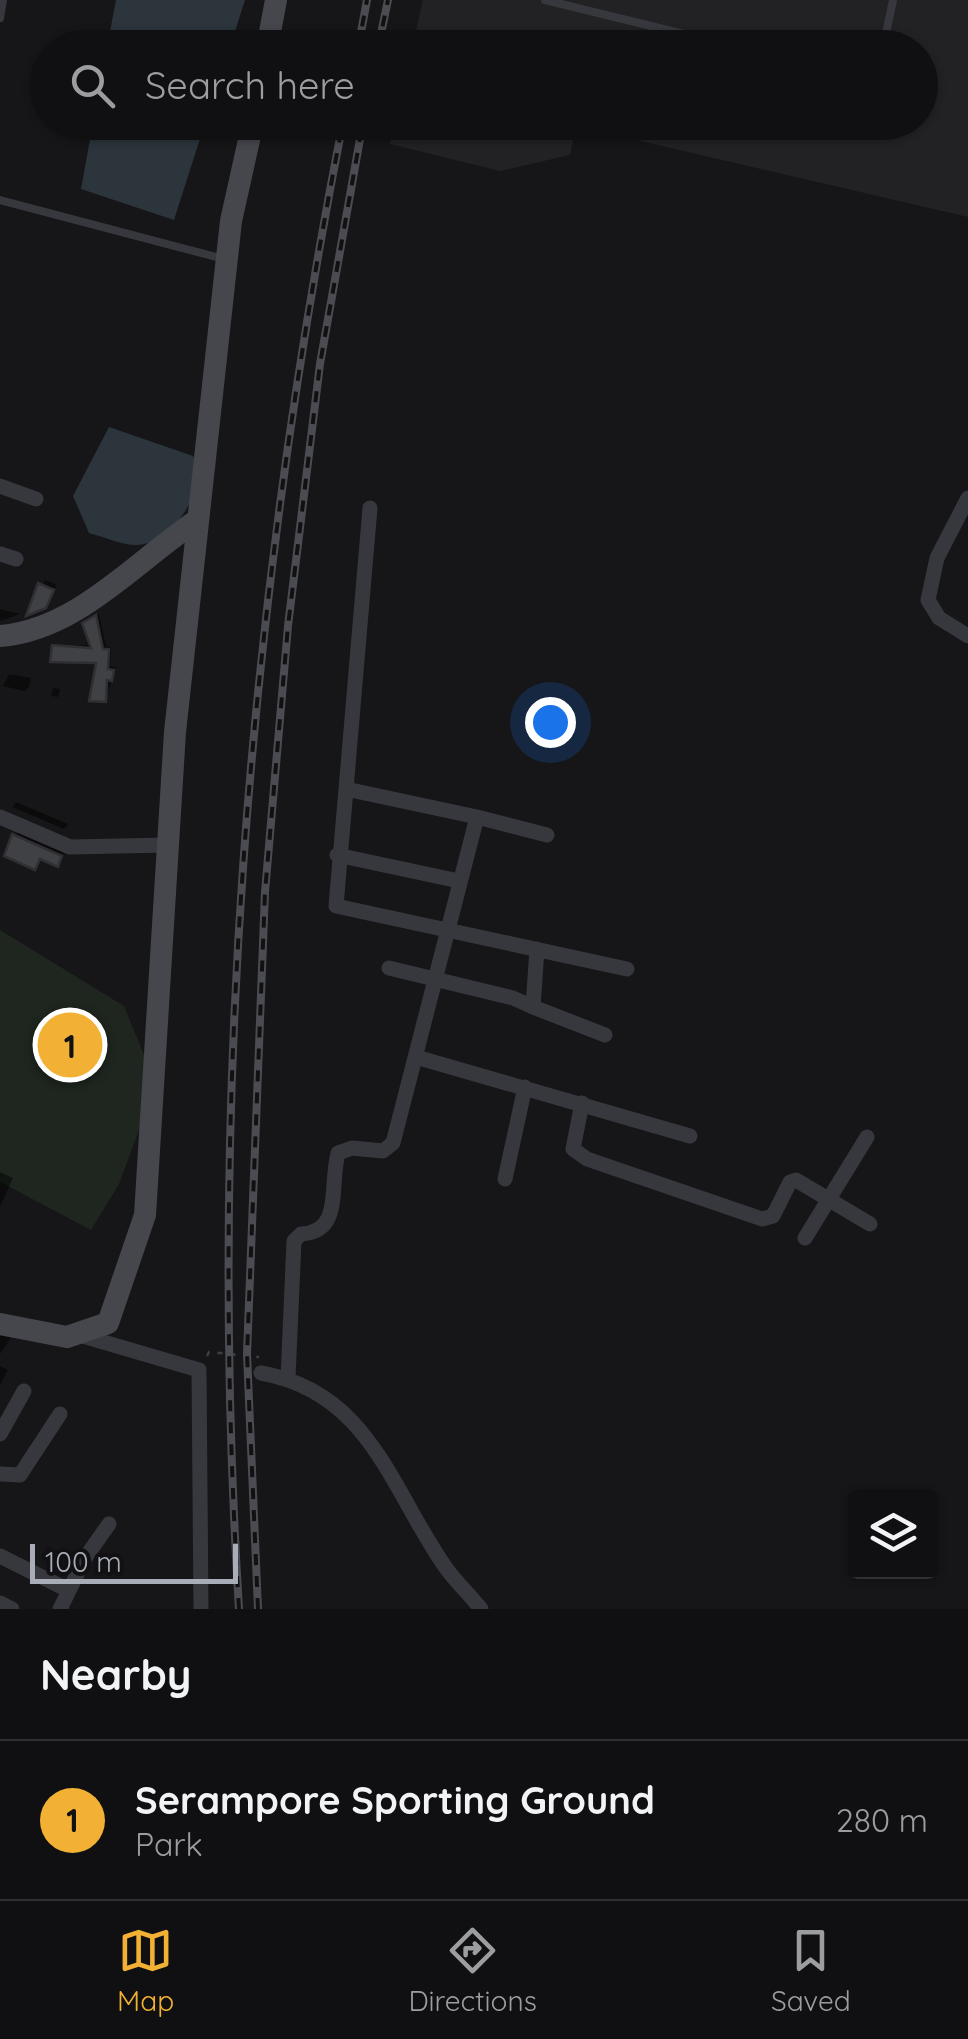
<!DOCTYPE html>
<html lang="en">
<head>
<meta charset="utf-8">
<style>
	body { margin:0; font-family:Quicksand,sans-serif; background:#1e1e20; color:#f1f3f6 }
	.controls { position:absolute; right:30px; bottom:30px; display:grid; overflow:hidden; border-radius:10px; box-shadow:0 2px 8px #0004 }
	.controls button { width:90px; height:90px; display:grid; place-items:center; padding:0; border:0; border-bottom:2px solid #303032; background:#101012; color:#f1f3f6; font:50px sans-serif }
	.scale { position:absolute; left:30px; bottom:25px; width:208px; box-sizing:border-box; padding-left:10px; border:5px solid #a8adb8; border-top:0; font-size:28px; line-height:35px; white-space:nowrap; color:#a8adb8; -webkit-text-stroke:8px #111113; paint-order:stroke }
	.you { position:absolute; left:550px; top:722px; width:35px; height:35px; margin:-25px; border:8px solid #fff; border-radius:50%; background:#1a73e8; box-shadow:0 0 0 15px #1a73e833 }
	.badge { display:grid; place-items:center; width:65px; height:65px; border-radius:50%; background:#f2b134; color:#111; font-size:32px; font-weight:700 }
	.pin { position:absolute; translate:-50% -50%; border:5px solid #fff; box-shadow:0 2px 10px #0006 }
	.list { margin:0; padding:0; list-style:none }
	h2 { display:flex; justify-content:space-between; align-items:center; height:130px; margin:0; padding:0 40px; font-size:42px }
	h2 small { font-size:32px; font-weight:400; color:#9c9d9f }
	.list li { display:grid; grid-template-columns:65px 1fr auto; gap:30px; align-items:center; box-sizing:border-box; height:160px; padding:0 40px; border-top:2px solid #303032 }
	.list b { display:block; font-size:38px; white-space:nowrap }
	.list p { margin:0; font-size:32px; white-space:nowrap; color:#9c9d9f }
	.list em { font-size:32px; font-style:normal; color:#9c9d9f }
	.icon { flex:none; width:55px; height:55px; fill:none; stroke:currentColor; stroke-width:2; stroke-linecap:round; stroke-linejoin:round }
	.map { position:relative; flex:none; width:968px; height:1609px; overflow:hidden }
	.search { position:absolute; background:#101012; box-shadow:0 2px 8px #0004; left:30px; right:30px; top:30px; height:110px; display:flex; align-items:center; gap:25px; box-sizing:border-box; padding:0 35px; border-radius:55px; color:#9c9d9f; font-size:38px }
	.sheet { height:290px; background:#101012 }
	nav { display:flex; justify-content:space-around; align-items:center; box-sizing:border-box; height:140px; border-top:2px solid #303032; background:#101012; font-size:28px; color:#9c9d9f }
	nav a { display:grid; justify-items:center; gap:5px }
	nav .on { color:#f2b134 }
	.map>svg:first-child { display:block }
	.built { fill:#222225 }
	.green { fill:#1e261f }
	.water { fill:#2c353c }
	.shadow { fill:#0007 }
	.building { fill:#404145; stroke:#303034; stroke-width:2.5 }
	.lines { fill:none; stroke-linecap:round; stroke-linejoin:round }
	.path { stroke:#3d3f44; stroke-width:2.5; stroke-dasharray:5 8; stroke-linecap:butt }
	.lane { stroke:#37383d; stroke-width:8 }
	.street { stroke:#37383d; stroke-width:15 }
	.secondary { stroke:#45474d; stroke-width:22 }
	.rail-casing { stroke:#4a4c52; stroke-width:8 }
	.rail { stroke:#111113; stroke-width:4; stroke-dasharray:11; stroke-linecap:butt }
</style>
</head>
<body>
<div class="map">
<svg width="968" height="1609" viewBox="0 0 968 1609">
	<rect width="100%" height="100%" fill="#161618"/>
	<path class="built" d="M423,0H968V217L576,126L570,155L500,171L390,144L395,122H920V48L412,47Z"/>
	<path class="green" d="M0,930L124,1006L156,1084L119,1184L91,1230L0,1182Z"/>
	<path class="water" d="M116,0H245L230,47H107Z
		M93,123H205L174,220L81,189Z
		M109,427L193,456C210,487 172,545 136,545C122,545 104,537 89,533L73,496Z"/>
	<path class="shadow" d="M45,580L57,585L45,606L30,612Z
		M0,609L20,614L0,621Z
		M99,614L106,646L111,647L110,666L116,667L105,699H91L99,661L54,646L93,645L89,620Z
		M9,674L31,678L29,687L24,691L3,686Z
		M53,688L60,689L58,697L51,696Z
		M16,802L68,824L67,826L64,829L12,807Z
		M18,832L64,852L61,860L57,864L41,857L35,867L14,836Z
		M0,1172L13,1178L0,1207Z
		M0,1333L12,1336L0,1354Z
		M0,1366L8,1370L0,1385Z"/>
	<path class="building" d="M38,583L54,590L46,608L26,616Z
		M96,615L103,649H109L108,669L114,670L112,681L107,680L106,702L89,701L96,663L50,662L52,645L91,648L82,623Z
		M12,834L62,856L58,867L40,859L35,870L4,856Z"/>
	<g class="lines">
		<path class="path" d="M207,1356L209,1352L259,1357"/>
		<path class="lane" d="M545,0L741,48
			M0,18L3,0
			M883,48L893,0
			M0,200L224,259"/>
		<path class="street" d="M0,486L36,499
			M968,498L937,558L928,600L939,618L968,636
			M370,508L336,906L627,969
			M0,554L16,559
			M0,817L70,847L169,845
			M477,817L547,835
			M337,855L459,881
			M389,968L513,998L533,1007L537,949
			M533,1007L605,1035
			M416,1057L690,1136
			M582,1103L573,1149L587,1159L762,1219L773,1216L790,1182L796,1180L870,1224
			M505,1179L525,1087
			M805,1238L867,1137
			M76,1334L199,1370L201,1609
			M261,1373C370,1392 391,1490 446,1568C456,1582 470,1595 481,1609
			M288,1378L294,1241L301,1234C343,1232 329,1188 338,1153L352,1148L383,1151L393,1143L477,817L346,789
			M0,1434L24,1391
			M0,1474L20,1475L60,1414
			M0,1556L68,1590
			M0,1603L12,1609
			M60,1609L85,1558L109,1524"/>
		<path class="secondary" d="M267,48L276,0
			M0,636C77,630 136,561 196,521
			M0,1324L67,1337L108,1323L145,1215L175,732L231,221L253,122"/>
		<defs>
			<path id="rail" d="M358,48L367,0
				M378,48L388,0
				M239,1609C208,1113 247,610 343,122
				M258,1609L247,1354L265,892L288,626L320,364L363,122"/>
		</defs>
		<use href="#rail" class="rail-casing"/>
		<use href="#rail" class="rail"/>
	</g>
</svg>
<div class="controls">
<button><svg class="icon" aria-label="layers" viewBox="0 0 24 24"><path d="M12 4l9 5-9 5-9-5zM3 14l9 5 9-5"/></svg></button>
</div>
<div class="scale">100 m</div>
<div class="you"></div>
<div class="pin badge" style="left:70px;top:1045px">1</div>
<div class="search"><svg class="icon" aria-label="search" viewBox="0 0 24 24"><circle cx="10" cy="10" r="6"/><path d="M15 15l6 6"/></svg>Search here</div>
</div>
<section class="sheet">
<h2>Nearby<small></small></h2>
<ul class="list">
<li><span class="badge">1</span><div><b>Serampore Sporting Ground</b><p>Park</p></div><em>280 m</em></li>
</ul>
</section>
<nav>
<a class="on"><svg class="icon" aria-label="map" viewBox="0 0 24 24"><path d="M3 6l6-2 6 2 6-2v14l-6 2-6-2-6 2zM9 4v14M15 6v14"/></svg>Map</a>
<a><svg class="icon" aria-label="directions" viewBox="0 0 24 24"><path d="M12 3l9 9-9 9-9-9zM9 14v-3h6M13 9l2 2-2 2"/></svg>Directions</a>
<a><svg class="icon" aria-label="saved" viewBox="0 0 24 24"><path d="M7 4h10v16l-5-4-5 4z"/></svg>Saved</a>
</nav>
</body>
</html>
